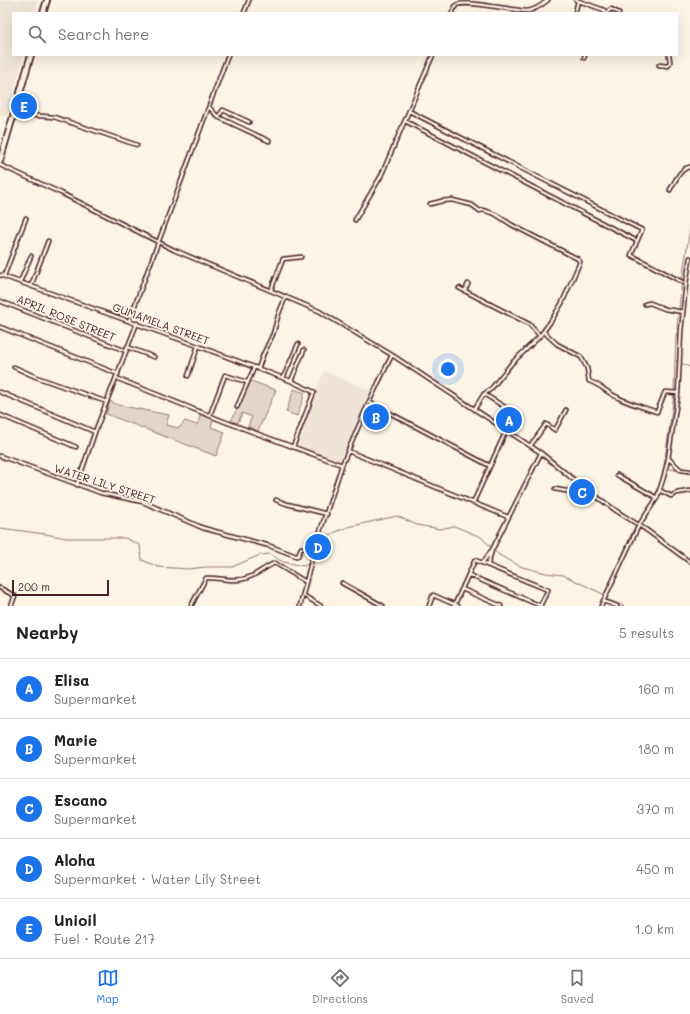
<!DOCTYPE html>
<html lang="en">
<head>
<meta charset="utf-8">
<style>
	body { margin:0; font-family:Mali,sans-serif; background:#f2f2f2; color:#222 }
	.scale { position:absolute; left:12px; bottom:10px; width:97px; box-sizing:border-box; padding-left:4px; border:2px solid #4a1f2b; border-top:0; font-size:11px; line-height:14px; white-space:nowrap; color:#4a1f2b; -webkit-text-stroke:3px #fcf5e5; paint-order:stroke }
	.you { position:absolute; left:448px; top:369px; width:14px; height:14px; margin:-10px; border:3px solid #fff; border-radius:50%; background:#1a73e8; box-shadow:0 0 0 6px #1a73e833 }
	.badge { display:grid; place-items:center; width:26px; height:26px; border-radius:50%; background:#1a73e8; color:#fff; font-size:13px; font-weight:700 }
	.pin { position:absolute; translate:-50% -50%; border:2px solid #fff; box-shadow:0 1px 4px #0006 }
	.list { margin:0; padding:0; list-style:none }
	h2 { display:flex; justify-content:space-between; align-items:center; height:52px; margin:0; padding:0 16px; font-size:17px }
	h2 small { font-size:13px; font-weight:400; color:#767676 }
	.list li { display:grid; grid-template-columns:26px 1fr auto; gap:12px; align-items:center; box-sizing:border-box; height:60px; padding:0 16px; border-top:1px solid #e0e0e0 }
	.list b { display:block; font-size:15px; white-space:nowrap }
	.list p { margin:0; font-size:13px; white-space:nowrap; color:#767676 }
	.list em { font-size:13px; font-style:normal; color:#767676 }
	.icon { flex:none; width:22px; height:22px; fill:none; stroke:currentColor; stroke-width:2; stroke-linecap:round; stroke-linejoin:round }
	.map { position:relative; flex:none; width:690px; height:606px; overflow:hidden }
	.search { position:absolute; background:#fff; box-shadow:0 4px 16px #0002; left:12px; right:12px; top:12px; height:44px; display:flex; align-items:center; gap:10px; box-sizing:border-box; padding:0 14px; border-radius:0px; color:#767676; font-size:15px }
	.sheet { height:352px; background:#fff }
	nav { display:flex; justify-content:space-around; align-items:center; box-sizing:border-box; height:56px; border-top:1px solid #e0e0e0; background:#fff; font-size:11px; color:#767676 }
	nav a { display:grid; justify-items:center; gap:2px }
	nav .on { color:#1a73e8 }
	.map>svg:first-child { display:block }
	.built { fill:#eee5d7 }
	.green { fill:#e2d5ca; stroke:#967a7a }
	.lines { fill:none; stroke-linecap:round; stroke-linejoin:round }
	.stream { stroke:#917474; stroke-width:1 }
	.street-casing { stroke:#4a1f2b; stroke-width:5.5 }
	.primary-casing { stroke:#4a1f2b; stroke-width:8 }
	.street { stroke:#fcf5e5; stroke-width:2.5 }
	.primary { stroke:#fcf5e5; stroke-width:4.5 }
	.labels { text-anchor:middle; stroke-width:3.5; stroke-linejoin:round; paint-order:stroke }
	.street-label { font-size:11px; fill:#4a1f2b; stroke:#fcf5e5 }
</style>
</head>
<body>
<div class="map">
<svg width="690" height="606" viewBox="0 0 690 606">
	<rect width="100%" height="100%" fill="#fcf5e5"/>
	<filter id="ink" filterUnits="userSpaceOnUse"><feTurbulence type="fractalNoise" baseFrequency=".025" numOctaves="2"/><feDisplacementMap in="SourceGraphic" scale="8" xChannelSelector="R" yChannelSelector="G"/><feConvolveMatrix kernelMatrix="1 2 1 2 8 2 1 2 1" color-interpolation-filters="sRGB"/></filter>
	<g filter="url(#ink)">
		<path class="built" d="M0,0H38L35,13H13V55H24L7,116L0,115Z
			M324,371L372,391L340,464L296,448L294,445Z"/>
		<path class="green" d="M251,381L276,390L258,431L248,426L252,417L242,413L238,423L231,421Z
			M294,389L305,393L297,416L286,412Z
			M110,401L118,405L169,415L166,425L179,428L185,421L197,425L201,414L213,419L211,427L225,432L216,456L106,414Z"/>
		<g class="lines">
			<path class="stream" d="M676,361L690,367
				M674,391L676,336L683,273L690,229
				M666,468L690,474
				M0,528L45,534L66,538H125L140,545L142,560L158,567L189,569L205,567H232L260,555L270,554L283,562L304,566L323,556L326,536L348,527L397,516L417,525L440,529L454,526L481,537L499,555L522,567L546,573L563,575L605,595
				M608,589L633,530L656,496L664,467L674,394
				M606,599L624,606"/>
			<defs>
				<path id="street" d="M576,0L604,10L606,13L611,9L619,13
					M244,13L249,0
					M452,13C453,10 455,7 456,5C469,0 510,10 526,11C534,11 542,5 548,0
					M575,13L578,1
					M584,58L585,55
					M659,65L668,66L670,62L669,55
					M209,107L218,117L269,141
					M409,111L642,230L631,255L686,284
					M14,114L54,117L137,145
					M218,117L223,110L249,122
					M405,121L637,241
					M0,165L61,193L174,250L319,311L392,355L541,453L579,484L618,512L645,529L690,562
					M670,190C675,182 680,168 690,167
					M430,204L442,201L452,200L472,205L480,211L483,210L495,214L512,225L578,259L580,262L562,303L551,321L540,336L511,364L491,389L484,394L475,408
					M355,220L381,176L433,55
					M0,275L198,346L291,381L314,392L293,447
					M4,276L26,218
					M20,282L31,256
					M31,286L48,241
					M459,288L529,324L540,336
					M271,290L283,259L301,257
					M465,291L468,284
					M0,301L126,351
					M645,304L650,303L665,309L683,312
					M129,321L228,55
					M0,327L118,374
					M544,332L557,344L581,357L587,368L589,381C601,385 606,392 617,397C629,404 644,407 657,412L665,392L678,393
					M127,347L154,357
					M14,367L36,377L107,402
					M258,369L263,355L273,334L279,313L286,296
					M188,376L198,346
					M116,378L223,421L342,465
					M283,378L298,344
					M291,381L304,350
					M0,392L95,432
					M484,394L522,418
					M369,402L490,466
					M237,407L254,368
					M0,415L76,447
					M210,415L225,375L247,382
					M531,445L546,424L555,430L566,410
					M348,451L508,517
					M0,456L101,493L143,502L203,528L270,546L296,556H298L301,548L314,550
					M669,459L681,470L690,471
					M617,475L657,498
					M77,485L95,432L137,323
					M555,489L582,494L584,487
					M659,490L671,496L677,493L690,491
					M276,500L287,504L327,514
					M473,503L507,429
					M483,562L491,551
					M488,564L492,550L541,453
					M469,575L541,606
					M342,583L383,606
					M0,588L15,596L11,606
					M462,589L501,606
					M303,595L321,606
					M603,601L617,606
					M191,606L206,578C220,577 233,583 247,578C257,575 265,567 275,563L306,582
					M300,606L314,550L342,465L369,402L392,355
					M429,606L433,595L458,606
					M454,606L475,560L548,590L540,606
					M601,606L639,525L657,498L664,476L668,459L678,393L681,331L686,284L690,258"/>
				<path id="primary" d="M43,13L47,0
					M0,161L31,55"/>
			</defs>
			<use href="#street" class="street-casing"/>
			<use href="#primary" class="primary-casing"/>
			<use href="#street" class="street"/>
			<use href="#primary" class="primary"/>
		</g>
	</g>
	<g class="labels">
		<g class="street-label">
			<text transform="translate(66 318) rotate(22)" y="4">APRIL ROSE STREET</text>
			<text transform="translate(161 324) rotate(20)" y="4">GUMAMELA STREET</text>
			<text transform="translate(105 484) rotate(18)" y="4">WATER LILY STREET</text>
		</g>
	</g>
</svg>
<div class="scale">200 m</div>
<div class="you"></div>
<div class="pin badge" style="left:509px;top:420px">A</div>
<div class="pin badge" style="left:376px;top:417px">B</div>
<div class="pin badge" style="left:582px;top:492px">C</div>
<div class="pin badge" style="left:318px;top:547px">D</div>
<div class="pin badge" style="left:24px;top:106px">E</div>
<div class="search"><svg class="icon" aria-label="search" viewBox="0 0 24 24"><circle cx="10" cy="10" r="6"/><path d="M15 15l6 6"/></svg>Search here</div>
</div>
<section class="sheet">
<h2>Nearby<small>5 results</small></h2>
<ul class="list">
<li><span class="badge">A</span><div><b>Elisa</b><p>Supermarket</p></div><em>160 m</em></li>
<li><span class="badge">B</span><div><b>Marie</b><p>Supermarket</p></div><em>180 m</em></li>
<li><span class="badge">C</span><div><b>Escano</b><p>Supermarket</p></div><em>370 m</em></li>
<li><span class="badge">D</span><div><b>Aloha</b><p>Supermarket · Water Lily Street</p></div><em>450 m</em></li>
<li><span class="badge">E</span><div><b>Unioil</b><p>Fuel · Route 217</p></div><em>1.0 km</em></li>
</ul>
</section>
<nav>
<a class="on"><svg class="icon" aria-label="map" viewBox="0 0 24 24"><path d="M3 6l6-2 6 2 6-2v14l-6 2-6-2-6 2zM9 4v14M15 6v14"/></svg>Map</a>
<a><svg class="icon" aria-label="directions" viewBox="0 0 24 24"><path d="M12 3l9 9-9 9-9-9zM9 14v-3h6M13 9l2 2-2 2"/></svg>Directions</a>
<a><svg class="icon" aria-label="saved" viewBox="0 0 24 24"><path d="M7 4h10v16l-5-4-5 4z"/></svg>Saved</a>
</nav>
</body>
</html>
